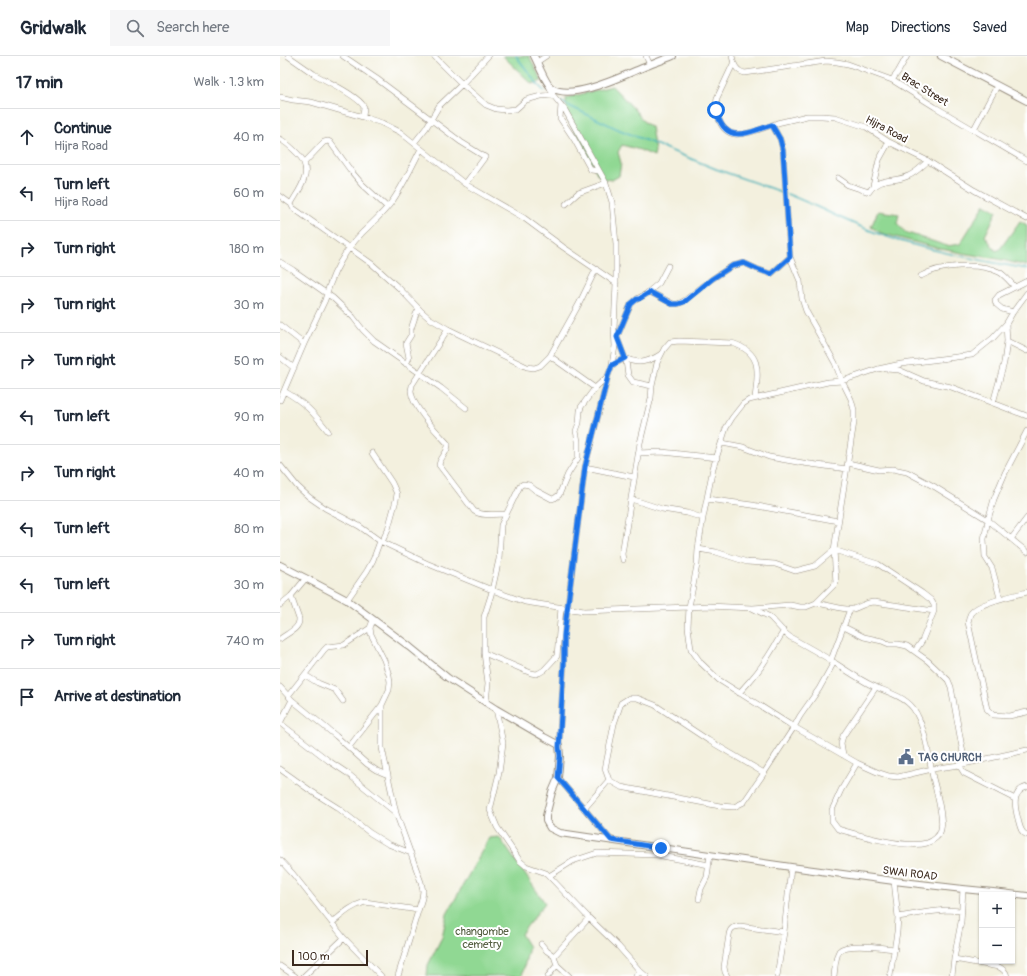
<!DOCTYPE html>
<html lang="en">
<head>
<meta charset="utf-8">
<style>
	body { margin:0; font-family:Pangolin,sans-serif; background:#f6f6f7; color:#1f2937 }
	.controls { position:absolute; right:12px; bottom:12px; display:grid; overflow:hidden; border-radius:0px; box-shadow:0 1px 3px #0004 }
	.controls button { width:36px; height:36px; display:grid; place-items:center; padding:0; border:0; border-bottom:1px solid #e0e1e3; background:#fff; color:#1f2937; font:20px sans-serif }
	.scale { position:absolute; left:12px; bottom:10px; width:76px; box-sizing:border-box; padding-left:4px; border:2px solid #3b2a1e; border-top:0; font-size:11px; line-height:14px; white-space:nowrap; color:#3b2a1e; -webkit-text-stroke:3px #fff; paint-order:stroke }
	.stop { position:absolute; width:12px; height:12px; margin:-9px; border:3px solid #1a73e8; border-radius:50%; background:#fff }
	.stop.end { background:#1a73e8; border-color:#fff; box-shadow:0 1px 4px #0008 }
	.list { margin:0; padding:0; list-style:none }
	h2 { display:flex; justify-content:space-between; align-items:center; height:52px; margin:0; padding:0 16px; font-size:17px }
	h2 small { font-size:13px; font-weight:400; color:#747a83 }
	.list li { display:grid; grid-template-columns:26px 1fr auto; gap:12px; align-items:center; box-sizing:border-box; height:56px; padding:0 16px; border-top:1px solid #e0e1e3 }
	.list b { display:block; font-size:15px; white-space:nowrap }
	.list p { margin:0; font-size:13px; white-space:nowrap; color:#747a83 }
	.list em { font-size:13px; font-style:normal; color:#747a83 }
	.icon { flex:none; width:22px; height:22px; fill:none; stroke:currentColor; stroke-width:2; stroke-linecap:round; stroke-linejoin:round }
	.map { position:relative; flex:none; width:747px; height:920px; overflow:hidden }
	header { display:flex; align-items:center; gap:24px; box-sizing:border-box; height:56px; padding:0 20px; background:#fff; border-bottom:1px solid #e0e1e3 }
	header strong { font-size:19px }
	nav { display:flex; gap:22px; margin-inline-start:auto; font-size:14px }
	.search { width:280px; height:36px; background:#f6f6f7; display:flex; align-items:center; gap:10px; box-sizing:border-box; padding:0 14px; border-radius:0px; color:#747a83; font-size:15px }
	main { display:flex }
	aside { flex:1; background:#fff }
	.map>svg:first-child { display:block }
	.green { fill:#90d893; stroke:#668158 }
	.lines { fill:none; stroke-linecap:round; stroke-linejoin:round }
	.stream { stroke:#41b1b9; stroke-width:1.5 }
	.minor-casing { stroke:#978d7e; stroke-width:6 }
	.tertiary-casing { stroke:#978d7e; stroke-width:8 }
	.minor { stroke:#fff; stroke-width:5 }
	.tertiary { stroke:#fff; stroke-width:6 }
	.route { stroke:#1a73e8; stroke-width:5 }
	.labels { text-anchor:middle; stroke-width:4; stroke-linejoin:round; paint-order:stroke }
	.street-label { font-size:11px; fill:#3b2a1e; stroke:#fff }
	.service-label { font-size:11px; font-weight:bold; fill:#4e5e75; stroke:#fff; text-anchor:start }
	.park-label { font-size:11px; fill:#545e41; stroke:#fff }
</style>
</head>
<body>
<header>
<strong>Gridwalk</strong>
<div class="search"><svg class="icon" aria-label="search" viewBox="0 0 24 24"><circle cx="10" cy="10" r="6"/><path d="M15 15l6 6"/></svg>Search here</div>
<nav><a>Map</a><a>Directions</a><a>Saved</a></nav>
</header>
<main>
<aside>
<h2>17 min<small>Walk · 1.3 km</small></h2>
<ul class="list">
<li><svg class="icon" aria-label="ahead" viewBox="0 0 24 24"><path d="M12 20V5M6 11l6-6 6 6"/></svg><div><b>Continue</b><p>Hijra Road</p></div><em>40 m</em></li>
<li><svg class="icon" aria-label="left" viewBox="0 0 24 24"><path d="M17 20v-9H6M10 6l-5 5 5 5"/></svg><div><b>Turn left</b><p>Hijra Road</p></div><em>60 m</em></li>
<li><svg class="icon" aria-label="right" viewBox="0 0 24 24"><path d="M7 20v-9h11M14 6l5 5-5 5"/></svg><div><b>Turn right</b></div><em>180 m</em></li>
<li><svg class="icon" aria-label="right" viewBox="0 0 24 24"><path d="M7 20v-9h11M14 6l5 5-5 5"/></svg><div><b>Turn right</b></div><em>30 m</em></li>
<li><svg class="icon" aria-label="right" viewBox="0 0 24 24"><path d="M7 20v-9h11M14 6l5 5-5 5"/></svg><div><b>Turn right</b></div><em>50 m</em></li>
<li><svg class="icon" aria-label="left" viewBox="0 0 24 24"><path d="M17 20v-9H6M10 6l-5 5 5 5"/></svg><div><b>Turn left</b></div><em>90 m</em></li>
<li><svg class="icon" aria-label="right" viewBox="0 0 24 24"><path d="M7 20v-9h11M14 6l5 5-5 5"/></svg><div><b>Turn right</b></div><em>40 m</em></li>
<li><svg class="icon" aria-label="left" viewBox="0 0 24 24"><path d="M17 20v-9H6M10 6l-5 5 5 5"/></svg><div><b>Turn left</b></div><em>80 m</em></li>
<li><svg class="icon" aria-label="left" viewBox="0 0 24 24"><path d="M17 20v-9H6M10 6l-5 5 5 5"/></svg><div><b>Turn left</b></div><em>30 m</em></li>
<li><svg class="icon" aria-label="right" viewBox="0 0 24 24"><path d="M7 20v-9h11M14 6l5 5-5 5"/></svg><div><b>Turn right</b></div><em>740 m</em></li>
<li><svg class="icon" aria-label="arrive" viewBox="0 0 24 24"><path d="M6 21V4h12l-3 4 3 4H6"/></svg><div><b>Arrive at destination</b></div></li>
</ul>
</aside>
<div class="map">
<svg width="747" height="920" viewBox="0 0 747 920">
	<rect width="100%" height="100%" fill="#fff"/>
	<filter id="ink" filterUnits="userSpaceOnUse"><feTurbulence type="fractalNoise" baseFrequency=".025" numOctaves="2"/><feDisplacementMap in="SourceGraphic" scale="8" xChannelSelector="R" yChannelSelector="G"/><feConvolveMatrix kernelMatrix="1 2 1 2 8 2 1 2 1" color-interpolation-filters="sRGB"/></filter>
	<filter id="wash" filterUnits="userSpaceOnUse"><feTurbulence type="fractalNoise" baseFrequency=".012" numOctaves="4" result="noise"/><feDisplacementMap in="SourceGraphic" scale="16" xChannelSelector="R" yChannelSelector="G"/><feGaussianBlur stdDeviation="0.9" result="paint"/><feColorMatrix in="noise" values="0 0 0 0 0 0 0 0 0 0 0 0 0 0 0 0 0 1.4 0 .05"/><feComposite in="paint" operator="in"/></filter>
	<g filter="url(#wash)">
		<rect width="100%" height="100%" fill="#f3f0de"/>
		<path class="green" d="M223,0H249L262,25L252,28Z
			M332,30L354,53L364,66L371,71L375,95L374,100L360,94L342,89L338,96L341,107L339,120L332,124L324,123L318,119L287,61L286,42Z
			M705,148L717,155L705,180L716,195L720,193L740,165L747,169V210L718,203L687,198L656,192L601,177L591,171L598,155L619,158L617,167L625,176L667,190L680,188Z
			M219,781L265,847L241,878L249,891L242,920H147L148,909L162,881L167,858L209,782Z"/>
		<g class="lines">
			<path class="stream" d="M236,0L259,30L264,35
				M281,46L306,58L340,74L436,113L504,137
				M507,138C541,151 573,170 608,181C653,196 701,204 747,213"/>
		</g>
	</g>
	<g filter="url(#ink)">
		<g class="lines">
			<defs>
				<path id="minor" d="M8,0C17,6 25,12 34,18C46,25 79,40 84,51L83,61
					M63,0L97,23L181,86L205,101L185,128
					M154,0L182,28L206,49L216,53L226,54L236,53L246,44L261,40L273,39
					M366,0L370,9
					M452,0C454,9 456,15 465,17L546,5L557,6L568,8L612,24L655,51L747,105
					M257,6L266,0
					M453,8L437,42C435,55 439,76 455,78C463,80 484,72 492,69L497,67L527,60H542L555,61L586,71L609,86L648,105L694,134L747,163
					M612,24L618,16L627,0
					M269,30L273,39L285,54L326,127L332,146L336,188V227L334,273L335,290L332,309L328,320L305,411L284,579V607L279,689
					M0,41L13,44L31,46L83,61L102,67L120,76L185,128L244,162L283,191L336,227
					M281,49L280,62L294,83L311,114L319,115
					M694,73L717,30
					M0,83C7,87 22,100 24,107C26,112 26,119 24,123C22,131 16,139 12,146L11,148L13,152L92,208L119,232L142,256L149,262L168,273L247,311L254,312L260,310L270,300L299,248L316,213
					M134,87L146,72L159,50L182,28L208,0
					M24,107L44,86L48,85L50,86L71,115L82,128L107,151
					M558,122L568,129L589,136C599,120 614,127 628,120C636,117 642,110 648,105
					M593,130L599,104L609,86
					M0,140L11,148
					M286,148L298,137L326,127
					M0,206L13,214L53,242L73,261L83,274L94,285L161,332L186,352
					M641,220C660,209 699,206 719,216C725,219 730,226 735,231
					M367,237L379,227L388,210
					M733,256L722,253L716,248L715,244L719,239L747,225
					M0,269L24,288
					M168,273L132,329C132,331 131,333 131,335C132,351 158,377 168,388C169,396 160,401 159,409L194,455C202,461 217,458 226,458
					M336,278L346,305L348,319L353,326L372,330
					M337,281L351,248L357,243L370,236L393,248H398L404,245L432,223L452,210L464,207L477,213L491,218L510,201
					M727,285L747,295
					M270,300L315,332
					M0,301L14,312
					M126,308L129,302L126,287L131,279V273L136,258L139,253
					M332,309L345,302C358,309 369,306 381,298
					M606,313L619,314L644,325L671,331L747,360
					M4,335C25,347 33,356 48,375
					M0,344L24,288L45,244C51,220 64,196 81,178C92,167 104,157 113,144C124,128 132,110 141,93
					M713,347L724,307L727,285L726,268L733,256L747,237
					M442,387L463,391L489,401L523,407L567,413
					M92,397L112,427L117,438L116,444L108,473L102,486
					M358,397L382,396L437,402
					M568,407L599,414L613,413L627,416L655,431L708,464L747,496
					M0,409L17,430L29,441L45,452L79,470L100,485L146,507L212,534L245,546L304,555L409,551L408,571L411,593L421,607L439,624L509,668L577,707L597,716L609,720L618,721L652,713L679,709L747,694
					M305,411L354,421
					M351,443L382,453L407,457L423,462
					M427,443L472,449L558,465
					M731,483L747,462
					M418,493L436,496L467,506L495,508L515,515L535,510L554,494L598,508L642,537L651,544L654,549V555L642,585L635,595
					M343,504L342,498L360,387L371,342L372,330L377,307L384,293L390,286L399,285L452,287C483,297 478,316 475,342
					M747,536C735,539 698,547 691,557C689,559 689,564 688,566L707,653L713,659L729,660L747,656
					M720,542L712,512L705,501L704,483L708,464L714,443L725,417L747,375
					M67,544L87,515L93,504L100,485
					M536,547C545,548 566,555 573,553C581,551 586,546 594,546L654,555
					M0,549L11,540L26,522
					M473,552L510,549L520,551H526L536,547L556,527L554,494L574,366V354L571,343L562,325L555,307L526,255L522,243L520,225L510,201L503,95L500,83L492,69
					M93,564L90,572L91,578L104,604L109,619L110,626L109,634L102,649V692L116,757L141,826L143,835L142,842L118,920
					M564,571L584,581L602,585L609,588H618L627,590L648,605L668,624L671,631L685,708
					M0,583C7,577 20,573 19,563L11,540
					M204,597L251,617L256,618L259,617L264,614L277,600L281,552
					M551,604L570,553
					M25,619L38,627L55,634L63,645
					M0,631L12,644L56,680L87,708L96,714L108,719
					M459,637C468,627 478,617 485,605C492,595 497,585 504,575
					M8,640L44,594L47,591L64,589L90,572
					M12,644L0,667L49,705L67,717L116,757
					M206,646L208,627L204,597V561L211,539L219,503L221,469L240,430L243,428L249,429L255,434L272,443L275,442L279,439L288,418L298,402V385L296,375L299,367L300,355L301,351L315,332L327,321
					M216,653L223,687L219,717L210,754L217,771L240,805L246,810L266,817L269,820L309,862L338,890L360,915L366,920
					M69,691L102,649
					M563,699L561,687L563,680L596,631
					M577,707L561,734L552,754V765L558,773C579,779 626,793 647,787C653,785 660,780 661,773C664,762 656,734 653,722C649,702 645,668 633,652C623,639 603,635 589,628C576,621 564,613 552,605C539,597 524,589 510,581L505,577L490,561L472,552L428,550L409,551L417,509L418,493L423,462L433,412L446,372L452,362L463,348L469,344L548,326L562,325L598,313L621,308L692,299L713,282L726,268
					M679,709L684,717L735,743
					M0,713L31,735L58,752L90,777L108,788L131,797
					M484,717L428,684L375,649L357,642H349L341,647L334,668L325,713L329,724L341,731L440,750L454,751L464,746L484,717L514,671L520,660L539,633L554,606
					M278,722L331,784
					M747,731C731,735 735,752 738,763C739,767 740,772 742,775C743,777 745,778 747,779
					M304,753L329,724
					M0,804L13,818L64,882L101,920
					M269,820L293,805L317,797L377,799L429,809
					M419,843L421,833L427,821L430,799
					M618,861L648,856L666,854L682,855
					M52,867C63,858 71,850 85,846L138,854
					M261,888L267,895L274,900L277,909L289,920
					M274,900L309,862
					M674,903L719,911C723,913 726,915 727,920
					M0,910L15,920
					M24,920L64,882
					M268,920L277,909
					M356,920L360,915
					M447,920L445,916L444,911L449,879C450,872 453,871 460,870L504,876
					M497,920L504,876L511,811
					M554,920C555,913 555,902 559,895C567,886 603,892 615,893
					M610,920L617,876L618,861L614,825
					M672,920L674,903L681,866L683,833"/>
				<path id="tertiary" d="M254,0C258,7 266,29 272,32C292,45 342,20 362,12C372,8 383,4 393,0
					M661,0L747,45
					M0,509L35,527L67,544L130,591L168,622L216,653L264,681L279,689L280,700L278,722L272,736L266,760V765L270,772L280,777L511,811L614,825L683,833L713,836L747,840"/>
			</defs>
			<use href="#minor" class="minor-casing"/>
			<use href="#tertiary" class="tertiary-casing"/>
			<use href="#minor" class="minor"/>
			<use href="#tertiary" class="tertiary"/>
		</g>
	</g>
	<g class="lines" filter="url(#ink)">
		<path class="route" d="M381,792L331,784L278,722L280,700L279,691L284,607V579L305,411L328,320L332,309L345,302L337,281L351,248L357,243H359L370,236L392,248H398L404,246L432,223L452,210L464,207L477,213L491,218L510,201L508,170L503,95L500,83L492,69C466,77 445,90 436,54"/>
	</g>
	<defs>
		<symbol id="civic-bare" viewBox="-9 -9 18 18"><path d="M-.6-6.5H3V-4.5H.6V-3L4-1V1h2V6H-6V1h2V-1L-.6-3ZM-1.2 2.5V6h2.4V2.5Z" fill="#5c6f8a" stroke="#fff" stroke-width="2.5" paint-order="stroke"/></symbol>
	</defs>
	<g fill-rule="evenodd">
		<use href="#civic-bare" x="615" y="690" width="22" height="22"/>
	</g>
	<g class="labels">
		<g class="street-label">
			<text transform="translate(645 33) rotate(32)" y="4">Brac Street</text>
			<text transform="translate(607 73) rotate(28)" y="4">Hijra Road</text>
			<text transform="translate(630 817) rotate(7)" y="4">SWAI ROAD</text>
		</g>
		<g class="service-label">
			<text x="638" y="705">TAG CHURCH</text>
		</g>
		<g class="park-label">
			<text x="202" y="879">changombe<tspan x="202" dy="13">cemetry</tspan></text>
		</g>
	</g>
</svg>
<div class="controls">
<button>+</button>
<button>−</button>
</div>
<div class="scale">100 m</div>
<div class="stop" style="left:436px;top:54px"></div>
<div class="stop end" style="left:381px;top:792px"></div>
</div>
</main>
</body>
</html>
